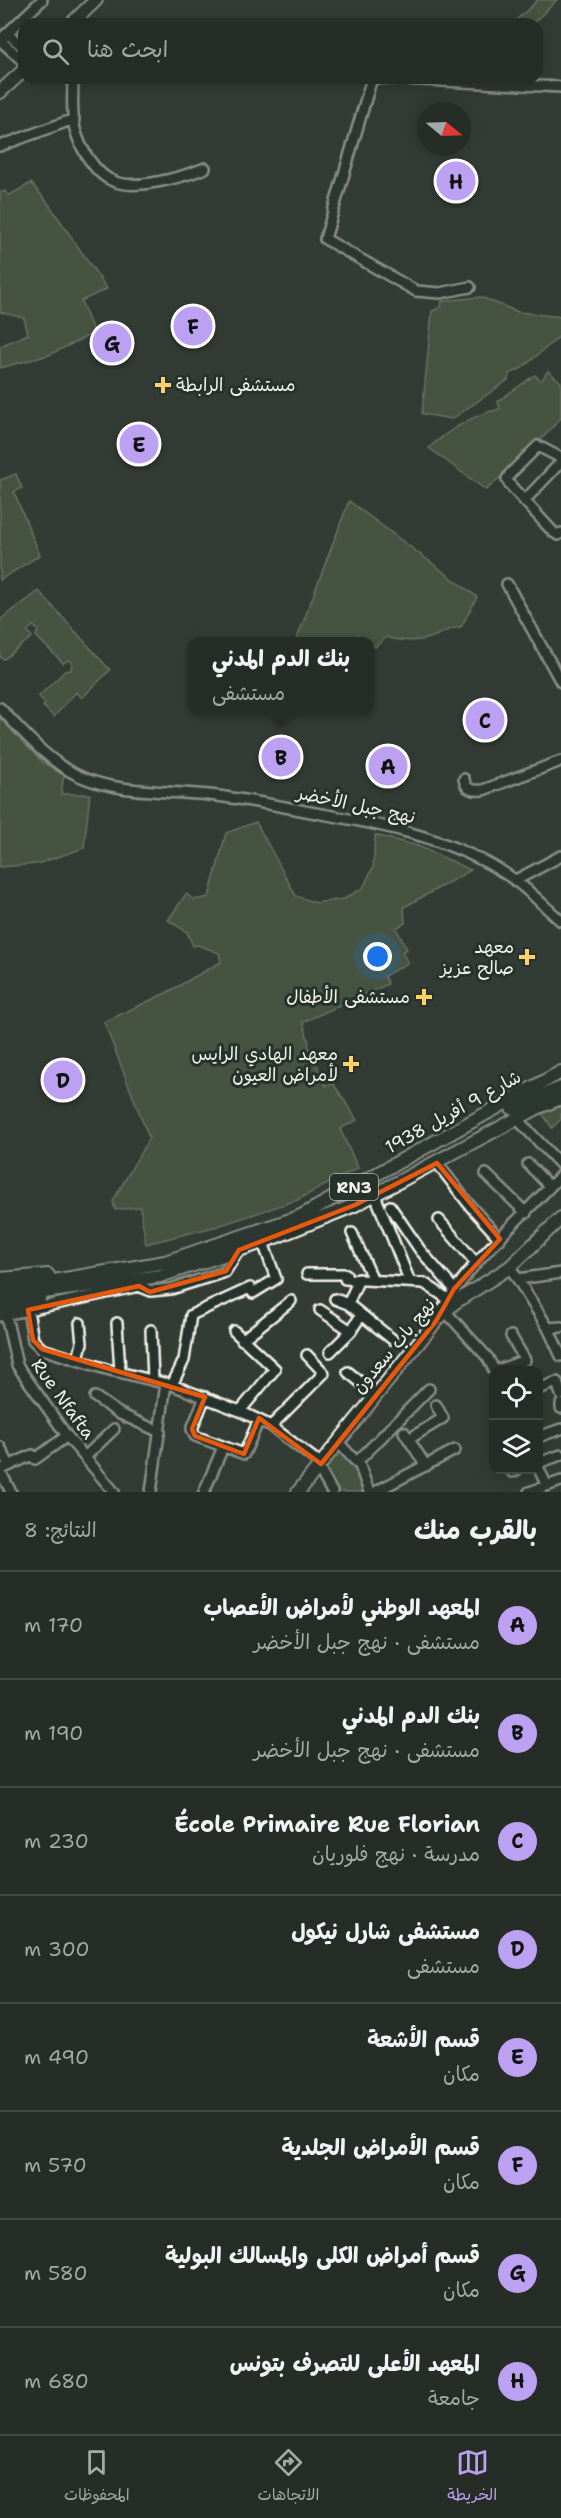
<!DOCTYPE html>
<html lang="ar">
<head>
<meta charset="utf-8">
<style>
	body { margin:0; font-family:"Shantell Sans","Playpen Sans Arabic",sans-serif; background:#2e352f; color:#f1f3f6; direction:rtl }
	.controls { position:absolute; right:18px; bottom:18px; display:grid; overflow:hidden; border-radius:12px; box-shadow:0 3px 15px #0003 }
	.controls button { width:54px; height:54px; display:grid; place-items:center; padding:0; border:0; border-bottom:2px solid #424944; background:#262d27; color:#f1f3f6; font:30px sans-serif }
	.compass { position:absolute; left:417px; top:102px; width:54px; height:54px; border-radius:50%; background:#262d27; box-shadow:0 3px 15px #0003; rotate:109deg }
	.you { position:absolute; left:378px; top:957px; width:21px; height:21px; margin:-15px; border:4px solid #fff; border-radius:50%; background:#1a73e8; box-shadow:0 0 0 9px #1a73e833 }
	.badge { display:grid; place-items:center; width:39px; height:39px; border-radius:50%; background:#bca0f2; color:#111; font-size:20px; font-weight:700 }
	.pin { position:absolute; translate:-50% -50%; border:3px solid #fff; box-shadow:0 2px 6px #0006 }
	.popup { position:absolute; left:188px; top:637px; width:186px; height:78px; box-sizing:border-box; display:grid; place-content:center; border-radius:12px; background:#262d27; filter:drop-shadow(0 2px 4px #0005); font-size:20px; white-space:nowrap; color:#a4a8a7 }
	.popup b { font-size:22px; color:#f1f3f6 }
	.popup::after { content:''; position:absolute; left:50%; top:100%; margin-left:-12px; border:12px solid transparent; border-top-color:#262d27 }
	.list { margin:0; padding:0; list-style:none }
	h2 { display:flex; justify-content:space-between; align-items:center; height:78px; margin:0; padding:0 24px; font-size:26px }
	h2 small { font-size:20px; font-weight:400; color:#a4a8a7 }
	.list li { display:grid; grid-template-columns:39px 1fr auto; gap:18px; align-items:center; box-sizing:border-box; height:108px; padding:0 24px; border-top:2px solid #424944 }
	.list b { display:block; font-size:22px; white-space:nowrap }
	.list p { margin:0; font-size:20px; white-space:nowrap; color:#a4a8a7 }
	.list em { font-size:20px; font-style:normal; color:#a4a8a7 }
	.icon { flex:none; width:33px; height:33px; fill:none; stroke:currentColor; stroke-width:2; stroke-linecap:round; stroke-linejoin:round }
	.map { position:relative; flex:none; width:561px; height:1492px; overflow:hidden; direction:ltr }
	.search { position:absolute; background:#262d27; box-shadow:0 3px 15px #0003; left:18px; right:18px; top:18px; height:66px; display:flex; align-items:center; gap:15px; box-sizing:border-box; padding:0 21px; border-radius:18px; color:#a4a8a7; font-size:22px }
	.sheet { height:942px; background:#262d27 }
	nav { display:flex; justify-content:space-around; align-items:center; box-sizing:border-box; height:84px; border-top:2px solid #424944; background:#262d27; font-size:16px; color:#a4a8a7 }
	nav a { display:grid; justify-items:center; gap:3px }
	nav .on { color:#bca0f2 }
	.map>svg:first-child { display:block }
	.green { fill:#5f6f51; stroke:#aab09c; stroke-width:1.5 }
	.lines { fill:none; stroke-linecap:round; stroke-linejoin:round }
	.minor-casing { stroke:#f4f1e8; stroke-width:14 }
	.major-casing { stroke:#f4f1e8; stroke-width:16 }
	.minor { stroke:#26332d; stroke-width:9 }
	.major { stroke:#26332d; stroke-width:12 }
	.marked { fill:none; stroke:#e8590c; stroke-width:4.5; stroke-linejoin:round }
	.poi-dot { fill:#ffd166; stroke:#26332d; stroke-width:2 }
	.labels { text-anchor:middle; stroke-width:6; stroke-linejoin:round; paint-order:stroke }
	.shield { fill:#26332d; stroke:#b6b8b0; stroke-width:1.5 }
	.shield-label { font-size:16px; font-weight:bold; fill:#f4f1e8 }
	.poi-label { font-size:18px; fill:#f4f1e8; stroke:#26332d; text-anchor:end }
	.street-label { font-size:18px; fill:#f4f1e8; stroke:#26332d }
</style>
</head>
<body>
<div class="map">
<svg width="561" height="1492" viewBox="0 0 561 1492">
	<rect width="100%" height="100%" fill="#333c34"/>
	<filter id="ink" filterUnits="userSpaceOnUse"><feTurbulence type="fractalNoise" baseFrequency=".0167" numOctaves="2"/><feDisplacementMap in="SourceGraphic" scale="12" xChannelSelector="R" yChannelSelector="G"/><feConvolveMatrix kernelMatrix="1 2 1 2 8 2 1 2 1" color-interpolation-filters="sRGB"/></filter>
	<g filter="url(#ink)">
		<path class="green" d="M538,0H557L532,24H512Z
			M31,183L48,203L107,289L81,301L94,333L49,355L0,368V346L28,334L24,318L0,312V193L5,191L8,196Z
			M481,297L518,312L561,317V335L522,368L509,374L508,380L452,419L422,414L432,311L441,307L442,301Z
			M548,371L561,382V418L536,445L486,490L429,448C448,430 475,414 500,409L498,401L535,375L541,381Z
			M16,474L22,488L14,492L40,555L0,580V480Z
			M349,501L477,597L461,627C448,628 441,635 429,638C414,643 400,641 386,637L375,647L358,635L351,641H296Z
			M39,591L110,670L82,698L76,692L54,717L43,706L45,704L39,696L65,671L71,670L72,662L68,660L63,663L36,636L38,630L33,626L27,631L32,637L4,659L0,657V620Z
			M0,718L42,762L64,775L61,794H90L84,848L37,864L0,867Z
			M256,822L296,896L316,903L344,899L363,888L373,867L375,835L418,846L471,870L404,907L405,923L396,928L407,949L402,952L408,963L384,976L388,984L303,1022L309,1043L308,1045L326,1086L333,1083L357,1120L340,1129L358,1168L297,1200L218,1226L146,1244L140,1207L115,1210L113,1201L149,1138L104,1022L166,993L221,962L219,953L198,945L193,946L187,932L168,920L186,894L194,900L209,897L226,833Z
			M561,1106V1119L552,1128L542,1113Z
			M340,1445L358,1466L367,1492H334L324,1465Z"/>
		<g class="lines">
			<defs>
				<path id="minor" d="M7,33L24,48
					M0,40L42,0
					M0,40L24,62
					M73,78C73,95 71,113 75,129C80,148 95,174 113,181C135,191 183,177 205,168
					M372,78L325,239L416,291L440,293L470,287
					M380,78L561,87
					M0,146L74,119
					M561,458L538,446L510,474L507,479L510,485L553,532L558,535L561,533
					M524,501L561,462
					M507,584L561,682
					M0,708C24,733 47,761 79,776C119,794 165,790 209,795C245,799 280,806 316,813C379,824 442,836 498,869C522,883 541,903 561,921
					M464,779C466,790 472,791 483,790L561,761
					M516,880L561,856
					M517,1119L561,1165
					M437,1163L471,1207L500,1239
					M528,1164L550,1187
					M486,1174L526,1213
					M375,1195L410,1282
					M390,1206L420,1250L454,1289
					M439,1220L476,1263
					M352,1233L373,1280
					M510,1267L548,1328L561,1356
					M307,1274H346L345,1279L424,1283L448,1299
					M518,1279L561,1273
					M335,1299L348,1304L392,1339
					M348,1304L359,1279
					M28,1310L33,1340L42,1349L106,1369L172,1385L240,1411L271,1426L321,1464
					M320,1310L351,1331
					M445,1311L488,1358L494,1370
					M440,1313C470,1260 520,1220 561,1175
					M0,1316L139,1286L151,1291L171,1289L225,1272L239,1250
					M6,1316L17,1365L67,1436L114,1492
					M117,1323L120,1372
					M548,1328L561,1327
					M151,1330L153,1380
					M234,1331L275,1369L240,1411
					M242,1340L291,1301
					M330,1352L351,1331L361,1315
					M78,1359L82,1343L80,1323
					M498,1370L525,1360L511,1336
					M348,1372L376,1395
					M172,1385L184,1360L191,1315L250,1288L253,1293L276,1279L263,1242
					M538,1389L557,1382L561,1395
					M95,1397L120,1414L160,1432
					M205,1397L192,1429L195,1436L244,1454L259,1420
					M561,1404V1408
					M271,1426L324,1373L307,1355
					M404,1432L426,1466
					M538,1437L561,1429
					M409,1439L443,1418L436,1405
					M338,1442L360,1466L369,1492
					M0,1447L9,1465
					M85,1457L114,1429
					M357,1462L429,1389
					M538,1463L561,1455
					M318,1467L332,1492
					M538,1467L547,1486
					M0,1470L32,1455L35,1459L67,1436
					M511,1470L512,1472L517,1470
					M0,1471L11,1492
					M151,1492L166,1383
					M204,1492L223,1447
					M375,1492L455,1450
					M529,1492L561,1481"/>
				<path id="major" d="M71,24L96,0
					M0,92L24,70
					M512,1108L561,1088
					M0,1279L48,1275
					M0,1290L165,1262L299,1217L561,1072
					M0,1298L160,1276L263,1242L355,1205L539,1107L561,1098
					M0,1309L39,1300
					M298,1492L436,1321L454,1303L510,1267L561,1218"/>
			</defs>
			<use href="#minor" class="minor-casing"/>
			<use href="#major" class="major-casing"/>
			<use href="#minor" class="minor"/>
			<use href="#major" class="major"/>
		</g>
	</g>
	<path d="M0 0H561V1492H0ZM437,1163L500,1239L454,1289L436,1321L321,1464L259,1418L244,1454L195,1436L192,1429L205,1397L42,1349L33,1340L28,1310L139,1286L150,1292L226,1271L239,1250L355,1205Z" fill="#333c34" fill-opacity=".55" fill-rule="evenodd"/>
	<path class="marked" d="M437,1163L500,1239L454,1289L436,1321L321,1464L259,1418L244,1454L195,1436L192,1429L205,1397L42,1349L33,1340L28,1310L139,1286L150,1292L226,1271L239,1250L355,1205Z"/>
	<g class="poi-dot">
		<path d="M160 376h6v6h6v6h-6v6h-6v-6h-6v-6h6z"/>
		<path d="M524 948h6v6h6v6h-6v6h-6v-6h-6v-6h6z"/>
		<path d="M421 988h6v6h6v6h-6v6h-6v-6h-6v-6h6z"/>
		<path d="M348 1055h6v6h6v6h-6v6h-6v-6h-6v-6h6z"/>
	</g>
	<g class="labels">
		<rect class="shield" x="330" y="1174" width="48" height="26" rx="4.5"/>
		<g class="shield-label">
			<text x="354" y="1193">RN3</text>
		</g>
		<g class="poi-label">
			<text x="176" y="391" text-anchor="start">مستشفى الرابطة</text>
			<text x="514" y="953">معهد<tspan x="514" dy="21">صالح عزيز</tspan></text>
			<text x="410" y="1003">مستشفى الأطفال</text>
			<text x="338" y="1060">معهد الهادي الرايس<tspan x="338" dy="21">لأمراض العيون</tspan></text>
		</g>
		<g class="street-label">
			<text transform="translate(356 805) rotate(12)" y="6">نهج جبل الأخضر</text>
			<text transform="translate(453 1112) rotate(-29)" y="6">شارع 9 أفريل 1938</text>
			<text transform="translate(394 1346) rotate(-50)" y="6">نهج باب سعدون</text>
			<text transform="translate(63 1399) rotate(54)" y="6">Rue Nfafta</text>
		</g>
	</g>
</svg>
<div class="controls">
<button><svg class="icon" aria-label="locate" viewBox="0 0 24 24"><circle cx="12" cy="12" r="6"/><path d="M12 2v4M12 18v4M2 12h4M18 12h4"/></svg></button>
<button><svg class="icon" aria-label="layers" viewBox="0 0 24 24"><path d="M12 4l9 5-9 5-9-5zM3 14l9 5 9-5"/></svg></button>
</div>
<svg class="compass" viewBox="-18 -18 36 36"><path d="M0-13l5 13h-10z" fill="#e53935"/><path d="M0 13l5-13h-10z" fill="#a4a8a7"/></svg>
<div class="you"></div>
<div class="pin badge" style="left:388px;top:766px">A</div>
<div class="pin badge" style="left:281px;top:757px">B</div>
<div class="popup"><b>بنك الدم المدني</b>مستشفى</div>
<div class="pin badge" style="left:485px;top:720px">C</div>
<div class="pin badge" style="left:63px;top:1080px">D</div>
<div class="pin badge" style="left:139px;top:444px">E</div>
<div class="pin badge" style="left:193px;top:326px">F</div>
<div class="pin badge" style="left:112px;top:343px">G</div>
<div class="pin badge" style="left:456px;top:181px">H</div>
<div class="search"><svg class="icon" aria-label="search" viewBox="0 0 24 24"><circle cx="10" cy="10" r="6"/><path d="M15 15l6 6"/></svg>ابحث هنا</div>
</div>
<section class="sheet">
<h2>بالقرب منك<small>النتائج: 8</small></h2>
<ul class="list">
<li><span class="badge">A</span><div><b>المعهد الوطني لأمراض الأعصاب</b><p>مستشفى · نهج جبل الأخضر</p></div><em>170 m</em></li>
<li><span class="badge">B</span><div><b>بنك الدم المدني</b><p>مستشفى · نهج جبل الأخضر</p></div><em>190 m</em></li>
<li><span class="badge">C</span><div><b>École Primaire Rue Florian</b><p>مدرسة · نهج فلوريان</p></div><em>230 m</em></li>
<li><span class="badge">D</span><div><b>مستشفى شارل نيكول</b><p>مستشفى</p></div><em>300 m</em></li>
<li><span class="badge">E</span><div><b>قسم الأشعة</b><p>مكان</p></div><em>490 m</em></li>
<li><span class="badge">F</span><div><b>قسم الأمراض الجلدية</b><p>مكان</p></div><em>570 m</em></li>
<li><span class="badge">G</span><div><b>قسم أمراض الكلى والمسالك البولية</b><p>مكان</p></div><em>580 m</em></li>
<li><span class="badge">H</span><div><b>المعهد الأعلى للتصرف بتونس</b><p>جامعة</p></div><em>680 m</em></li>
</ul>
</section>
<nav>
<a class="on"><svg class="icon" aria-label="map" viewBox="0 0 24 24"><path d="M3 6l6-2 6 2 6-2v14l-6 2-6-2-6 2zM9 4v14M15 6v14"/></svg>الخريطة</a>
<a><svg class="icon" aria-label="directions" viewBox="0 0 24 24"><path d="M12 3l9 9-9 9-9-9zM9 14v-3h6M13 9l2 2-2 2"/></svg>الاتجاهات</a>
<a><svg class="icon" aria-label="saved" viewBox="0 0 24 24"><path d="M7 4h10v16l-5-4-5 4z"/></svg>المحفوظات</a>
</nav>
</body>
</html>
